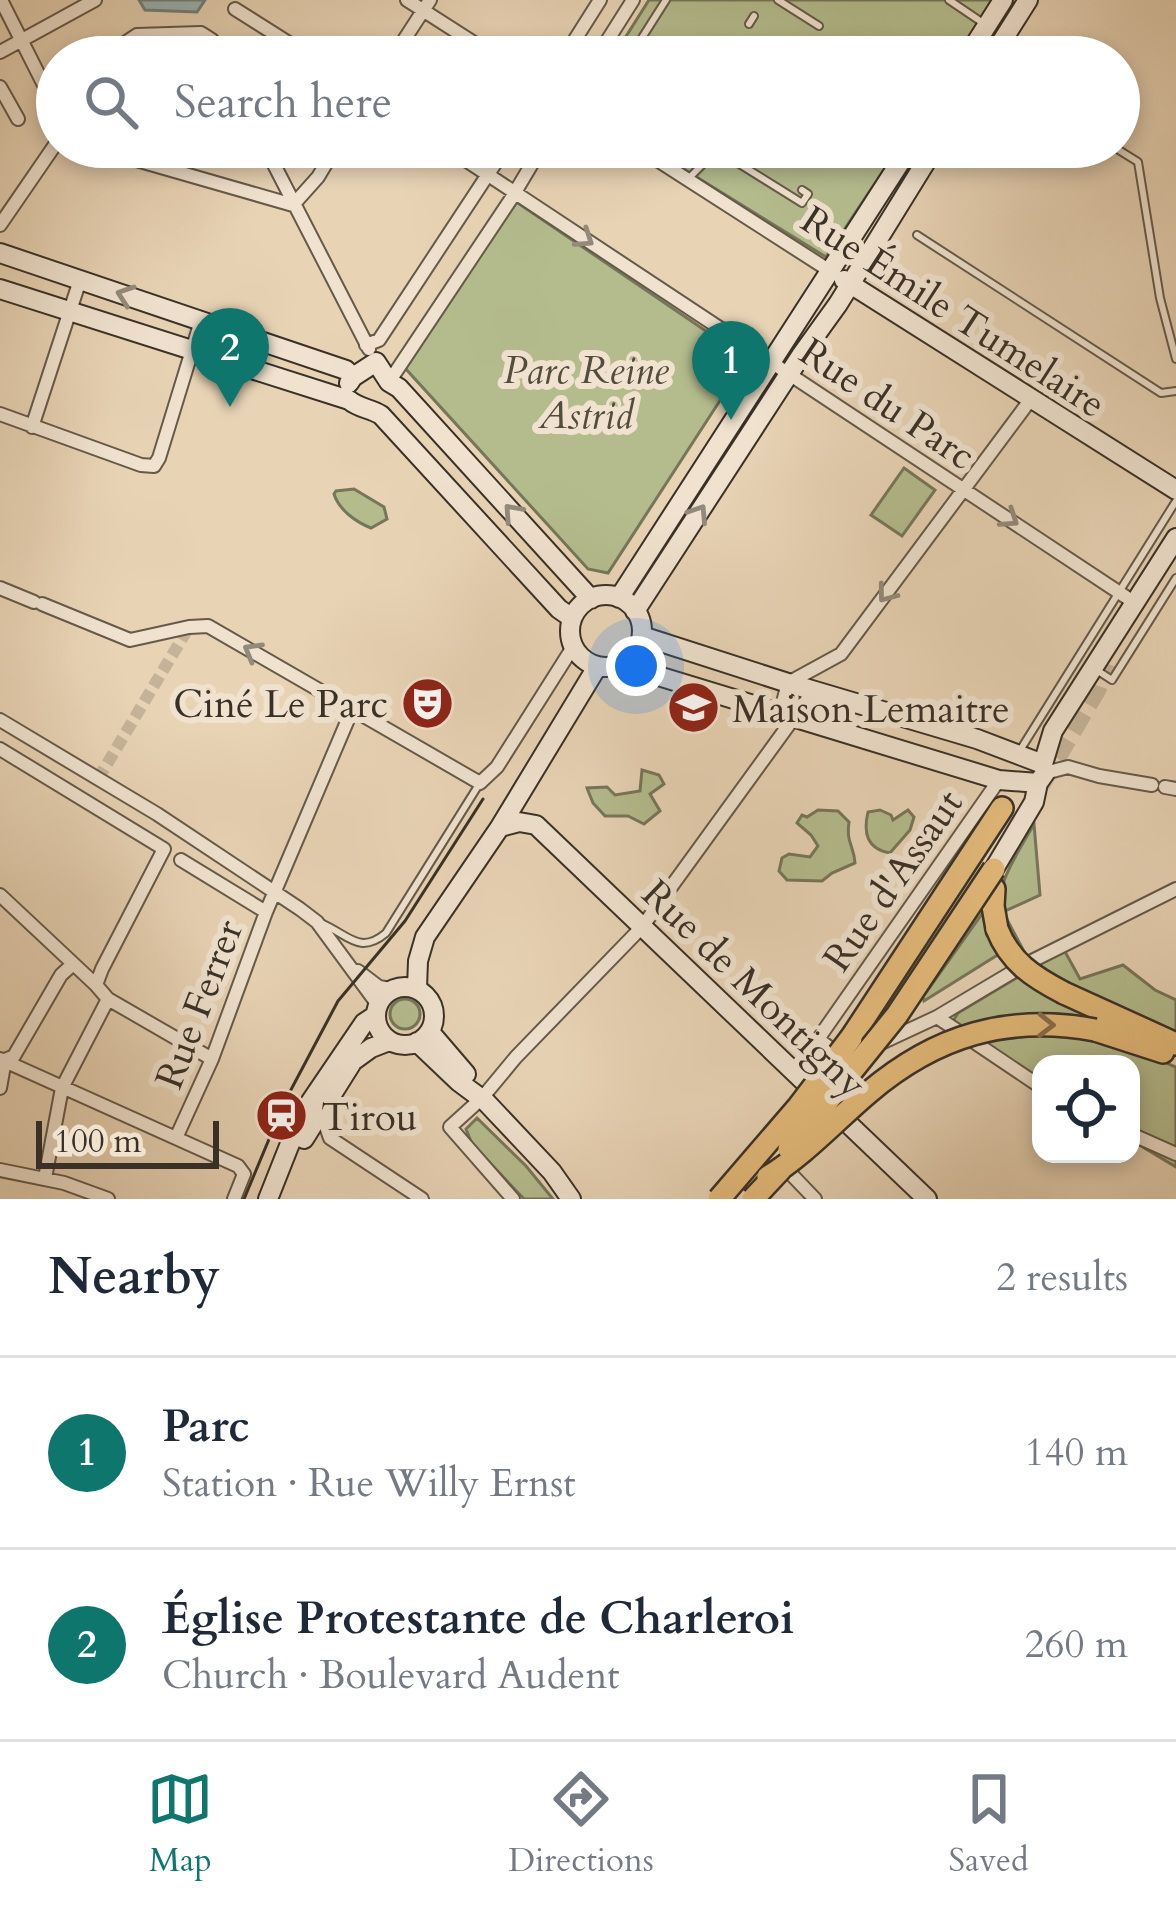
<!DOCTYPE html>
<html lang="en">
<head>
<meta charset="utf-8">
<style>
	body { margin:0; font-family:Cardo,serif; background:#f2f2f3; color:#1f2937 }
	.controls { position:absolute; right:36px; bottom:36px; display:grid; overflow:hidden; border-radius:24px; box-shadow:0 6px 18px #0003 }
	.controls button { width:108px; height:108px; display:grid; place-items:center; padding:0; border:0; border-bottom:3px solid #e0e1e3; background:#fff; color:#1f2937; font:60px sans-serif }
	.scale { position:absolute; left:36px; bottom:30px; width:183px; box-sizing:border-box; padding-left:12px; border:6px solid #393127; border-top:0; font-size:33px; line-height:42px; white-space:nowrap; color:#393127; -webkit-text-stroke:9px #f0e2cf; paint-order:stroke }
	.you { position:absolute; left:636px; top:666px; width:42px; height:42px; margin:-30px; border:9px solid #fff; border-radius:50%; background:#1a73e8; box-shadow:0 0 0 18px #1a73e833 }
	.badge { display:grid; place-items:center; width:78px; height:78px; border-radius:50%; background:#0f766e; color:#fff; font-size:39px; font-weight:700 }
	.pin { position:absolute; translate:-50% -99px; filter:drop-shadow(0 3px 6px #0008) }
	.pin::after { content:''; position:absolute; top:63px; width:42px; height:36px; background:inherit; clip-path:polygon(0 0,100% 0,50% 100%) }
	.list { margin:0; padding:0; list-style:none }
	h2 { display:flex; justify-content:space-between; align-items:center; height:156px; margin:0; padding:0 48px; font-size:51px }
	h2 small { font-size:39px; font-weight:400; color:#747a83 }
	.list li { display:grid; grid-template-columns:78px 1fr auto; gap:36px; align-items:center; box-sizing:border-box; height:192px; padding:0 48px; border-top:3px solid #e0e1e3 }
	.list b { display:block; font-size:45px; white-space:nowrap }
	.list p { margin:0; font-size:39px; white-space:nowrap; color:#747a83 }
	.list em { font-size:39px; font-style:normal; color:#747a83 }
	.icon { flex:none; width:66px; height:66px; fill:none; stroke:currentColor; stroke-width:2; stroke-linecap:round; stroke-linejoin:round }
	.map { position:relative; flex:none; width:1176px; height:1199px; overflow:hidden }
	.search { position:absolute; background:#fff; box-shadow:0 6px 18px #0003; left:36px; right:36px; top:36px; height:132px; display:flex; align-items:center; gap:30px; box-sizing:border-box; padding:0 42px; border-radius:66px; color:#747a83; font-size:45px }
	.sheet { height:540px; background:#fff }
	nav { display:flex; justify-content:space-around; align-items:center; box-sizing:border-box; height:168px; border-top:3px solid #e0e1e3; background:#fff; font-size:33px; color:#747a83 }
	nav a { display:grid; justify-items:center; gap:6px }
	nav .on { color:#0f766e }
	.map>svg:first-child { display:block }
	.green { fill:#b4bc8e; stroke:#76765a; stroke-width:3 }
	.water { fill:#99b6b6; stroke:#73817d; stroke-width:3 }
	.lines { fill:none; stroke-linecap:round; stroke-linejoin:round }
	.street-tunnel { stroke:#c5b399; stroke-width:12; stroke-dasharray:12 6; stroke-linecap:butt }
	.highway-tunnel { stroke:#c5b399; stroke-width:21; stroke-dasharray:21 10; stroke-linecap:butt }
	.lane-casing { stroke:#655a4a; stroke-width:10 }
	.street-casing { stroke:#655a4a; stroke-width:16 }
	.secondary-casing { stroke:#393127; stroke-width:22 }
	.highway-casing { stroke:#393127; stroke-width:26 }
	.lane { stroke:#f0e2cf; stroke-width:6 }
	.street { stroke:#f0e2cf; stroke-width:12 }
	.secondary { stroke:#f0e2cf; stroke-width:18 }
	.highway { stroke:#e4ba7a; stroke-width:21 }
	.tram { stroke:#393127; stroke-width:3 }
	.highway-bridge-casing { stroke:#393127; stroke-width:26; stroke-linecap:butt }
	.highway-bridge { stroke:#e4ba7a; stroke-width:21 }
	.oneway { stroke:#948a7b }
	.oneway2 { stroke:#866f4c }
	.labels { text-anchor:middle; stroke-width:12; stroke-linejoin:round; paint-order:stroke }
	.street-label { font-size:39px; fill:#393127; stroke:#f0e2cf }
	.park-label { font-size:39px; font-style:italic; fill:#524d3c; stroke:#f0e2cf }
	.poi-label { font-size:39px; fill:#393127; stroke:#f0e2cf; text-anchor:start }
</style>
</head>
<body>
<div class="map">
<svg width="1176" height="1199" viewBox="0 0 1176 1199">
	<rect width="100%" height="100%" fill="#e8d3b5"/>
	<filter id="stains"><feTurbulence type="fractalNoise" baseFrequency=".00167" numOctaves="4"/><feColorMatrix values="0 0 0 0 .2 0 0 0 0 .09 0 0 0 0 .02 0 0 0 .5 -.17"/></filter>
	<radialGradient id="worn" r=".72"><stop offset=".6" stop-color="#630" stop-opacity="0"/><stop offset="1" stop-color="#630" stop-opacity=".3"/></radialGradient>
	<path class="green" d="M649,0H995L958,57H613Z
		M648,147H899L826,257Z
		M515,201L747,359L608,573L588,569L405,368Z
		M904,468L935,490L902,536L871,515Z
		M354,489L384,507L387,519L371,528C356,522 339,510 334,494L336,491Z
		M642,770L659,775L664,784L650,794L660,811L644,824L628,816H605L593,803L587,788L607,787L615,795L640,791Z
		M818,810L838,811L849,822C846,844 854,845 855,863L832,873L822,881L787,880L779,871L782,858L789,854L810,857L818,846L811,835L797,823L802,815L807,817Z
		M880,810L891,815L893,820L908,810L914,817L910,830L890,853C867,849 863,833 868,812Z
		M1034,824L1040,895L1003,912L1027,957L1022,959C975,913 1008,870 1034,824Z
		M984,911L999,954L924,1001L923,997Z
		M1063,948L1080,979L1123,965L1155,990L1176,1000V1035L1030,966Z
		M1018,977L1036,988L1098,1018L1097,1024L962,1031L953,1021L958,1013Z
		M390 1014a15 15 0 1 1 30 0a15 15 0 1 1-30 0Z
		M1050,1034L1118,1043L1176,1067V1167L1136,1143L1131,1150V1064H1041V1085L983,1041Z
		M477,1118L526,1166L553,1199H524L472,1144L466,1129Z"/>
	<path class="water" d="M139,0H205L197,12L145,10Z"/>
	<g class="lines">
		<path class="street-tunnel" d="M98,779L189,627"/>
		<path class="highway-tunnel" d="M1040,784L1096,689L1105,663"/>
		<defs>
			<path id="lane" d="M778,0L819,26
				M949,0L986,25
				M749,24L754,16
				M611,39L633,52L666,0
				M799,56L806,49
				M1114,147L1138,162L1160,298L1176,359
				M688,179L717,150L802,203L808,194L802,190
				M917,235L1161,393L1176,391
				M1095,669L1112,680L1176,578
				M1019,752L1176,501
				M323,924C348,935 360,955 386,933L478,786"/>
			<path id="street" d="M1,0L46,89
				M407,0L496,57
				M235,9L311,57
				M0,52L95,0
				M115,57L125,43L137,35L201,33L212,40L219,57
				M393,57L430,0
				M564,57L600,0
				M597,57L633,0
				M0,87L18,119
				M91,147L293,205
				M265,147L369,349
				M446,147L1135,603
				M637,147L830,271
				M293,205L318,177L336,147
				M0,225L57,142
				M366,345L379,340L506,147
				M389,382L511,199L542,147
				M0,414L141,465L154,466L159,458L201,321
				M32,427L80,280
				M0,588L34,602
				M42,604L130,640L189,627L208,626L480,783L497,767L573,647
				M780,714L788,683L841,654L1031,399
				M0,720L157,814L300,909L317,922L378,1005
				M0,749L164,849L102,969L96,985
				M1045,773L1068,767L1099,776L1152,785
				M1165,787L1176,789
				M181,860L266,912
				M0,895L96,985L108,999L212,1059
				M358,971L379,987L391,989
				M937,1017L1041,1087
				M879,1044L937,1017L1026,964L1176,889
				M842,1057L818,1039L999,780
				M0,1059L238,1166L244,1174L234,1199
				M0,1088L5,1060L14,1056L61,975L73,964
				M324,1107V1121L330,1138L422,1199
				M1131,1134L1176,1154
				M176,1138L212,1059L266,912L352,710
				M0,1170L64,1183L108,1199
				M791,1174L815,1199
				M45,1178L62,1088L108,999
				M513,1199L450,1127L482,1098L516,1057L642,927L814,690"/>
			<path id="secondary" d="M967,57L1003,0
				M992,57L1028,0
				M0,253L346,370L353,377
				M844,280L1176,490
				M0,289L349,400C360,409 370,408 381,415L559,609L572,618
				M349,383L353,377L376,362L389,382L399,388L591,599
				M570 631a36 36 0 1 1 72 0a36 36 0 1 1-72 0Z
				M619,598L910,147
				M635,611L802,354L838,304L935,147
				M642,636L788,683L977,739L1043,764
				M625,662L632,668L999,780L1038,783L1045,773L1043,764L1053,731L1176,538
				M500,827L519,822L536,825L927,1199
				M994,869L1034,802L1038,783
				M376 1016a29 29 0 1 1 58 0a29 29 0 1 1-58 0Z
				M417,988L418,961L425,937L500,827L597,667
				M430,1032L466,1074
				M417,1042L459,1082L486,1102L552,1172L571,1199
				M304,1139L353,1061L371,1048L389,1041
				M268,1199L295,1131L311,1101L364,1023L376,1015"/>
			<path id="highway" d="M994,889L993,906L997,929
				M1064,993L1176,1044
				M1095,1030L1163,1052
				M851,1038L1002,808"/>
		</defs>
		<use href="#lane" class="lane-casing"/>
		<use href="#street" class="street-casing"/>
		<use href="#secondary" class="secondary-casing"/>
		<use href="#highway" class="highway-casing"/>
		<use href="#lane" class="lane"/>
		<use href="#street" class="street"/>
		<use href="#secondary" class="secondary"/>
		<use href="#highway" class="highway"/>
		<path class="tram" d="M244,1199L285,1101L338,1001L405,921L483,799"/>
		<defs>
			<path id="highway-bridge" d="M997,929C1010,962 1033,977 1064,993
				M789,1149L897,1015L994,869
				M768,1177C805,1154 835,1121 868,1093C936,1035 1008,1014 1095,1030
				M719,1199L799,1106L851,1038
				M753,1199L781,1169"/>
		</defs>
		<use href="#highway-bridge" class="highway-bridge-casing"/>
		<use href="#highway-bridge" class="highway-bridge"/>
	</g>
	<defs><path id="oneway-chevron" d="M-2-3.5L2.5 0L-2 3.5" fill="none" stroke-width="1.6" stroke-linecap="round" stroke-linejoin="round" transform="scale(3)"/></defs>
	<g class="oneway">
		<use href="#oneway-chevron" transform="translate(585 239) rotate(34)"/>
		<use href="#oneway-chevron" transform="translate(125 295) rotate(-161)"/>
		<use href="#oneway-chevron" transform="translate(512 512) rotate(-132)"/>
		<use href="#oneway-chevron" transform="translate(699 513) rotate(-57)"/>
		<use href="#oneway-chevron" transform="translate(1010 519) rotate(34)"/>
		<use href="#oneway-chevron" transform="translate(886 594) rotate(127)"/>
		<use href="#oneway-chevron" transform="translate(252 651) rotate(-150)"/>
	</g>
	<use class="oneway2" href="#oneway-chevron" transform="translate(1046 1025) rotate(1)"/>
	<defs>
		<symbol id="theatre-disc" viewBox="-11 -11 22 22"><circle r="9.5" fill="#8f2418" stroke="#f0e2cf"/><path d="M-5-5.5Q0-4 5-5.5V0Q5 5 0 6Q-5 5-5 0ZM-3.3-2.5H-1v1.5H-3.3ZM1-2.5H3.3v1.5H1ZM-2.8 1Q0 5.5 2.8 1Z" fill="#fff"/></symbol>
		<symbol id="university-disc" viewBox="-11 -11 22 22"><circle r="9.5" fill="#8f2418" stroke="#f0e2cf"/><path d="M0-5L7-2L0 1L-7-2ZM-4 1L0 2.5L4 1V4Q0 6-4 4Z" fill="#fff"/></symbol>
		<symbol id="station-disc" viewBox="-11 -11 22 22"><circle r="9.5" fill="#8f2418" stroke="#f0e2cf"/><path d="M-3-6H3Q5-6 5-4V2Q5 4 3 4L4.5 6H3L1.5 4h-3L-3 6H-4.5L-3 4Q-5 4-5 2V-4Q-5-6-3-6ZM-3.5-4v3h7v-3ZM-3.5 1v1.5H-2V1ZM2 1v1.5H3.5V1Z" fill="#fff"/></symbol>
	</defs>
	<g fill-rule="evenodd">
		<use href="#theatre-disc" x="398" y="674" width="59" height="59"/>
		<use href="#university-disc" x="664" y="678" width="59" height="59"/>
		<use href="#station-disc" x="252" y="1086" width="59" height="59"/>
	</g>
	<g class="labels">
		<g class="street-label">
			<text transform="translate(954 311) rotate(33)" y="14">Rue Émile Tumelaire</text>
			<text transform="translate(888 403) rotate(34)" y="14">Rue du Parc</text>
			<text transform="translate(892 880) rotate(-55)" y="14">Rue d'Assaut</text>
			<text transform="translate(755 988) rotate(44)" y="14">Rue de Montigny</text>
			<text transform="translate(198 1004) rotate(-69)" y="14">Rue Ferrer</text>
		</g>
		<g class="park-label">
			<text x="586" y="383">Parc Reine<tspan x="586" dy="45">Astrid</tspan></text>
		</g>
		<g class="poi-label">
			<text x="388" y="717" text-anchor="end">Ciné Le Parc</text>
			<text x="732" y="722">Maison Lemaitre</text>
			<text x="321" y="1130">Tirou</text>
		</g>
	</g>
	<rect width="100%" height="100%" filter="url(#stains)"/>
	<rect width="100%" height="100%" fill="url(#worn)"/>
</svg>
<div class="controls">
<button><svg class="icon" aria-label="locate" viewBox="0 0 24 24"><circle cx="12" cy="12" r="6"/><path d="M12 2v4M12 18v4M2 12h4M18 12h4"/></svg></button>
</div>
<div class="scale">100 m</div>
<div class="you"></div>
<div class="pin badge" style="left:731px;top:420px">1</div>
<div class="pin badge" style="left:230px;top:407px">2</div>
<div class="search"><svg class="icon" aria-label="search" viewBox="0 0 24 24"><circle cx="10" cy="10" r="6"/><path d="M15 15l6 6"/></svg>Search here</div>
</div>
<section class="sheet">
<h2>Nearby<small>2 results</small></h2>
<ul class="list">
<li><span class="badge">1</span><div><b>Parc</b><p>Station · Rue Willy Ernst</p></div><em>140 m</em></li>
<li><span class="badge">2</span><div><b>Église Protestante de Charleroi</b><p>Church · Boulevard Audent</p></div><em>260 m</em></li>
</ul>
</section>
<nav>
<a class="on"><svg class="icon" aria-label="map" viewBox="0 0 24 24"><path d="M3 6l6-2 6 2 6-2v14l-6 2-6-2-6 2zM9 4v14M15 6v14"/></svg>Map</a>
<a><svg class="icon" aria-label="directions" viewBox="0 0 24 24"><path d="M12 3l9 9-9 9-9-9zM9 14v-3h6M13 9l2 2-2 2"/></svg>Directions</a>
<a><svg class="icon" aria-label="saved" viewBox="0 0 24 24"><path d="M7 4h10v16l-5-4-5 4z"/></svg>Saved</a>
</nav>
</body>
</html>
